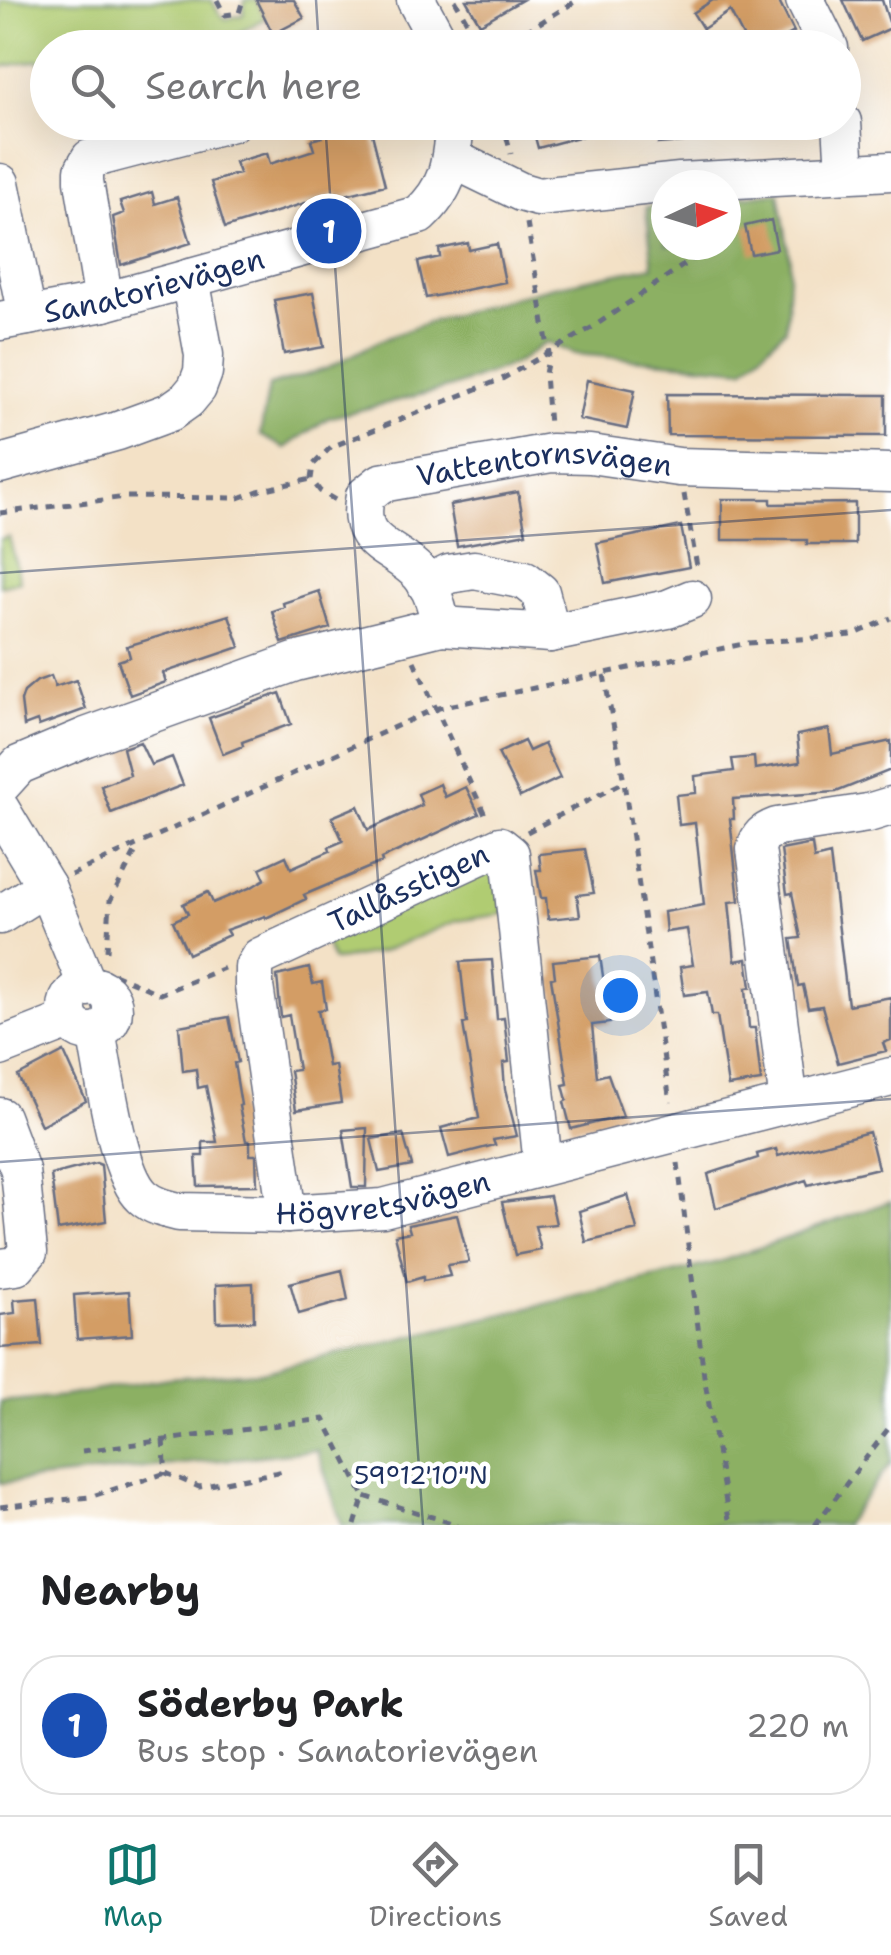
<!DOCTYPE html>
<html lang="en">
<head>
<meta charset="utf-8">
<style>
	body { margin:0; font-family:"Shantell Sans",sans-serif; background:#f6f6f6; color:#202124 }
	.compass { position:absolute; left:651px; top:170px; width:90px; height:90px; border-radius:50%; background:#fff; box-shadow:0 10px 40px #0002; rotate:86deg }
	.you { position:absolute; left:620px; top:995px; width:35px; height:35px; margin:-25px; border:8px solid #fff; border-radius:50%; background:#1a73e8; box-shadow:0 0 0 15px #1a73e833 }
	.badge { display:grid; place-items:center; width:65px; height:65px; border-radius:50%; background:#0f766e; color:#fff; font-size:32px; font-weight:700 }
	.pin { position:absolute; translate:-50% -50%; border:5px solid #fff; box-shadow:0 2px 10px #0006 }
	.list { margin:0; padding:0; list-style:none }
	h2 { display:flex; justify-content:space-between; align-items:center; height:130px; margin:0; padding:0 40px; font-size:42px }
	h2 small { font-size:32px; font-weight:400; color:#757577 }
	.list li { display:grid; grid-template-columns:65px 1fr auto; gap:30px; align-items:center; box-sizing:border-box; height:140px; margin:0 20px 20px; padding:0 20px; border:2px solid #e0e0e0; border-radius:40px }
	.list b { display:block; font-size:38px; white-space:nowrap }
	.list p { margin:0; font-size:32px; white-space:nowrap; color:#757577 }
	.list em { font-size:32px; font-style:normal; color:#757577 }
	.icon { flex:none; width:55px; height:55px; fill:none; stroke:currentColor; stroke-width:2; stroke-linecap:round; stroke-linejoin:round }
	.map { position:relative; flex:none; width:891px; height:1525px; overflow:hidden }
	.search { position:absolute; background:#fff; box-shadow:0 10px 40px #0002; left:30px; right:30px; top:30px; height:110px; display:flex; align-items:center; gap:25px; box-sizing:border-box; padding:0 35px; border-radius:55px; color:#757577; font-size:38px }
	.sheet { height:290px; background:#fff }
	nav { display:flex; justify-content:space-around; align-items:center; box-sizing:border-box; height:140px; border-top:2px solid #e0e0e0; background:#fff; font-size:28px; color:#757577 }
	nav a { display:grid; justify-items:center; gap:5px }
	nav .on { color:#0f766e }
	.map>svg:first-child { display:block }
	.green { fill:#b0cc72; stroke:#667e68; stroke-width:2.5 }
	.forest { fill:#8cb064; stroke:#547061; stroke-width:2.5 }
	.building { fill:#d39d65 }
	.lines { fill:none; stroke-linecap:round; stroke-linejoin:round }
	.minor-casing { stroke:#676d82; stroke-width:41 }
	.path { stroke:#676d82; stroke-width:5; stroke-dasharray:8 8; stroke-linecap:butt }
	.minor { stroke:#fff; stroke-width:38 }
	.ticks { fill:none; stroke:#1b2f5e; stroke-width:2.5; stroke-opacity:0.45 }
	.labels { text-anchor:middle; stroke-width:9; stroke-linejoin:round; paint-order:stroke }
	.street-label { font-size:30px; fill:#1b2f5e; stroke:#fff }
	.ticks-label { font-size:25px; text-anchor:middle; fill:#1b2f5e; stroke:#fff; stroke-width:9; stroke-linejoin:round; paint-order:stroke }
</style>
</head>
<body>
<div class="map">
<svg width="891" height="1525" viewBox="0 0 891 1525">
	<rect width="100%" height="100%" fill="#fff"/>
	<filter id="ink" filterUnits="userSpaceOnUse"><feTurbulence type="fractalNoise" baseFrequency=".01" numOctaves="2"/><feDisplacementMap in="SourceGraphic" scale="20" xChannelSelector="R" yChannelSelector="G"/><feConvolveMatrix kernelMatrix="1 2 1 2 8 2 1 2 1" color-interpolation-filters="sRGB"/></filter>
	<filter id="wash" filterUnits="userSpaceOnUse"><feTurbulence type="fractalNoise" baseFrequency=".0048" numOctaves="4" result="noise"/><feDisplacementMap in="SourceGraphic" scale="40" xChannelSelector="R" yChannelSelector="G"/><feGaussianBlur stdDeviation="2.25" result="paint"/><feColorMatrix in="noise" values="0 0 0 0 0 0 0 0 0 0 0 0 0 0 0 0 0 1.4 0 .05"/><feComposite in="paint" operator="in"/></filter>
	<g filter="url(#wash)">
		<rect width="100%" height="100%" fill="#f3e1c6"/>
		<path class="green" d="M0,0H212L219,14L226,19L243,15L245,0H256L265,18L215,47L48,48L47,93L40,60L0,67Z
			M9,537L20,581L0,586V539Z
			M483,860L501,870L504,914L456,921L381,952L333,961L323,937Z"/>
		<path class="forest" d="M779,192L790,260L786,329L744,369L575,354L546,342L517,363L452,387L328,418L285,448L260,435L269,386L326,369L381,340L432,321L549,287L653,266L646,207L666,205V245H726V198Z
			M891,1201V1463L844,1525H342L317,1450L0,1483V1402L64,1396L168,1378L261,1372L719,1262Z"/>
		<g id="blocks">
			<path class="building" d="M256,0H294L304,18L273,34Z
				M466,0H522L480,24Z
				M713,0H778L794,32L765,48H749L730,11L703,29L693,13Z
				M843,0H882L891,28L862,41Z
				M319,122H369L385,185L338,197L337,193L225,228L211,182L239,173L235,162L267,153L270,164L314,150L311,140L322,137Z
				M531,122H607L608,129L538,148Z
				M656,122H744L745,137L658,144Z
				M152,192L155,204L177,197L191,243L121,265L113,217L124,213L120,202Z
				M771,220L777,249L751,254L745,226Z
				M468,243L469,250L497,244L505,282L426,298L418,262L440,257L439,249Z
				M313,293L324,347L284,354L274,300Z
				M587,380L635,390L627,429L579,419Z
				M667,394L886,395V436L668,435Z
				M518,492L526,533L457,546L450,505Z
				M722,499H771V504L855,503V544H807V540H722Z
				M681,526L689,567L605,583L597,543Z
				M319,591L330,628L282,643L272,611L284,607L283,603Z
				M229,615L240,647L163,673L166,682L130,695L118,661L130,657L127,646Z
				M51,676L55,687L76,680L86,709L39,726L37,721L24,726L21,701L24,692L37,681Z
				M280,693L291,724L242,742L243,746L223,754L209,718Z
				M829,729L832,754L891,741V770L836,792L733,799L734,819H730L739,901L729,902L735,961L747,959L751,987L746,988L749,1028H755L761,1081L728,1086L717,1015H712L708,992L684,995L680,967L693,965L687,929L666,932L664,912L704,905L695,823L679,825L676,795L696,793L695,776L734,771L732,759L754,757L755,769L800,762L797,735Z
				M524,741L529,751L544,744L560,778L520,797L498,753Z
				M140,742L151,765L172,757L183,785L111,813L101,786L130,775L123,748Z
				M440,784L445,797L466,787L479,814L381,859L382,862L304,895L306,899L266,918L265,916L226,930L229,935L188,954L173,921L188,914L183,904L208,892L213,903L252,887L265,879L260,868L286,856L291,868L330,851L329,847L343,841L332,817L358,806L368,830L422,805L418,794Z
				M812,844L814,859L830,855L848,1005L891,997V1040L883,1043L886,1051L838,1063L822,1006L808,1008L803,985L798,986L791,939L801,938L792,893L787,894L781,850Z
				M585,849L594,893L577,895L580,916L548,919L546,898H541L536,870H541L539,854Z
				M600,956L610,1023L592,1025L597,1077L608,1074L623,1116L571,1129L564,1102L567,1100L563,1085L568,1084L551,978L555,977L553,961Z
				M492,960L497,1019L504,1018L509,1062L503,1063L505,1089L517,1136L493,1140L495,1145L449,1157L441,1128L479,1118L463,1024L467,1023L460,962Z
				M309,968L313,984L322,982L326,1009L318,1010L328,1066L335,1065L341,1103L296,1110L290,1071L298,1070L289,1015L281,1017L277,976Z
				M229,1017L238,1062L234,1063L241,1105L239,1106L246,1141H250V1155H256L257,1185L198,1186L196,1156H203V1142H217L206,1086L198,1088L196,1069L183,1071L179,1026Z
				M64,1052L86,1101L41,1125L18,1076Z
				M367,1128L366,1187H352L343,1130Z
				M869,1132L878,1168L808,1185L806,1180L716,1208L708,1174L758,1158L757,1154L776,1149L778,1156Z
				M403,1134L412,1166L379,1172L371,1139Z
				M96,1163L101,1165L106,1221L58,1230L51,1175Z
				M628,1195L637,1230L586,1242L579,1211Z
				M550,1196L556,1224L535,1226L541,1250L515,1255L502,1202Z
				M457,1215L469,1262L447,1265L450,1276L423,1281V1277L407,1282L395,1235L410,1232L408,1225Z
				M342,1270L348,1300L299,1314L290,1283Z
				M253,1283L254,1321L217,1322L216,1285Z
				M129,1291L132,1335L77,1339L74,1295Z
				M38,1298L42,1345L0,1348V1315L15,1313L14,1300Z"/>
		</g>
	</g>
	<g filter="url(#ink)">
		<use href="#blocks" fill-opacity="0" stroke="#676d82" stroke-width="2.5"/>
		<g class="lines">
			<defs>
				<g id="minor">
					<path d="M416,0L442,48"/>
					<path d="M805,0L829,48"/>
					<path d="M842,122L845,172"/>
					<path d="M451,158L521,192L538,197L680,182L891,171"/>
					<path d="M0,183L27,316"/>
					<path d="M104,302L84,181V170L90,159L232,122"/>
					<path id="s1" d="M0,321L104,302L419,215C450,186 451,163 455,122"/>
					<path d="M0,464L118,431L170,412L187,400L197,388L203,372L204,355L190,278"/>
					<path d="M427,585L449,574L474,570L525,580L540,592L551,633"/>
					<path d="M441,626L551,633L668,609L692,599"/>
					<path id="s2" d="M0,786L19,765L86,737L295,662L441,626C437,608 433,589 420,574C393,545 354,546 365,496L381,483L551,453L590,454L679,467L891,473"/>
					<path d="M0,809L46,886L88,987"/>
					<path d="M0,915L46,886"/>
					<circle cx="90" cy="1009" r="23"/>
					<path id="s3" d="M96,1032C104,1069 116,1173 143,1197C153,1206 166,1209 179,1212L287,1214L383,1208L891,1077"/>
					<path d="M0,1047L69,1020"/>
					<path d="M789,1103L756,849C759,836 764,832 777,827L868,813L891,806"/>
					<path d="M0,1117L20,1170L28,1252L16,1266L0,1268"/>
					<path id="s4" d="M287,1214L254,986V967L260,957L500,846L510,854L543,1165"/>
				</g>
			</defs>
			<use href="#minor" class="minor-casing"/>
			<path class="path" d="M217,0L225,15L239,13L243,0
				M455,0L482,48
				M498,48L578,0
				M503,122L511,154
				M527,223L549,353L545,374L549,425
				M684,494L698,572
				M335,500L320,491L311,479L313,465L331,447L502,379L593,327L713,245
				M0,513L126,497L239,498L258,491L311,479
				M414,661L487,819
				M604,675L624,782L670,1102
				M527,832L624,782
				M71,875L434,709L748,643L853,635L891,618
				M107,951L110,901L137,849
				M114,974L160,994L224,968
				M678,1163L704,1376L730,1525
				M163,1440L166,1473L199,1487L284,1471
				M82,1451L324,1419L364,1496
				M0,1507L89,1497L166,1473
				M355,1525L364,1496L458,1525
				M815,1525L891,1425"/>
			<use href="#minor" class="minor"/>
		</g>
	</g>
	<path class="ticks" d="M316,0L319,48M890,0L891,8M325,122L423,1525M0,573L891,510M0,1162L891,1099"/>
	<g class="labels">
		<g class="street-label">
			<text dy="10" stroke="none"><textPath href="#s1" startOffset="158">Sanatorievägen</textPath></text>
			<text dy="10" stroke="none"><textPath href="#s2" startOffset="820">Vattentornsvägen</textPath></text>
			<text dy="10" stroke="none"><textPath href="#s4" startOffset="425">Tallåsstigen</textPath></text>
			<text dy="10" stroke="none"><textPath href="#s3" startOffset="418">Högvretsvägen</textPath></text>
		</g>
	</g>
	<g class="ticks-label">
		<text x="421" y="1484">59°12'10"N</text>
	</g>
</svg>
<svg class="compass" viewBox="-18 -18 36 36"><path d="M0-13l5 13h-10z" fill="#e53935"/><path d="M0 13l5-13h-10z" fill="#757577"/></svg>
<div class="you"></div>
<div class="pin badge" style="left:329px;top:231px;background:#1a4fb4">1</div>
<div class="search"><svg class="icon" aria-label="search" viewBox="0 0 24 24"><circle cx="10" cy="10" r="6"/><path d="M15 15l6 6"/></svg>Search here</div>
</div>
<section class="sheet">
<h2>Nearby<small></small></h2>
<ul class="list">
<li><span class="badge" style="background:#1a4fb4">1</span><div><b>Söderby Park</b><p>Bus stop · Sanatorievägen</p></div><em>220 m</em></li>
</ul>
</section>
<nav>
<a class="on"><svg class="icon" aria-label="map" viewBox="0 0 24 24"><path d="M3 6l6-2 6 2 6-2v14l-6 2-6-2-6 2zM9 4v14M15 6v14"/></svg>Map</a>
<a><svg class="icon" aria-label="directions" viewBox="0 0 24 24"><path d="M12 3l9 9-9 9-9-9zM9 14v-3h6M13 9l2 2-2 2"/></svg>Directions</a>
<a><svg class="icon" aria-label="saved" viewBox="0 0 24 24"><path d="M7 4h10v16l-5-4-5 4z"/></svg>Saved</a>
</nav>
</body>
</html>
